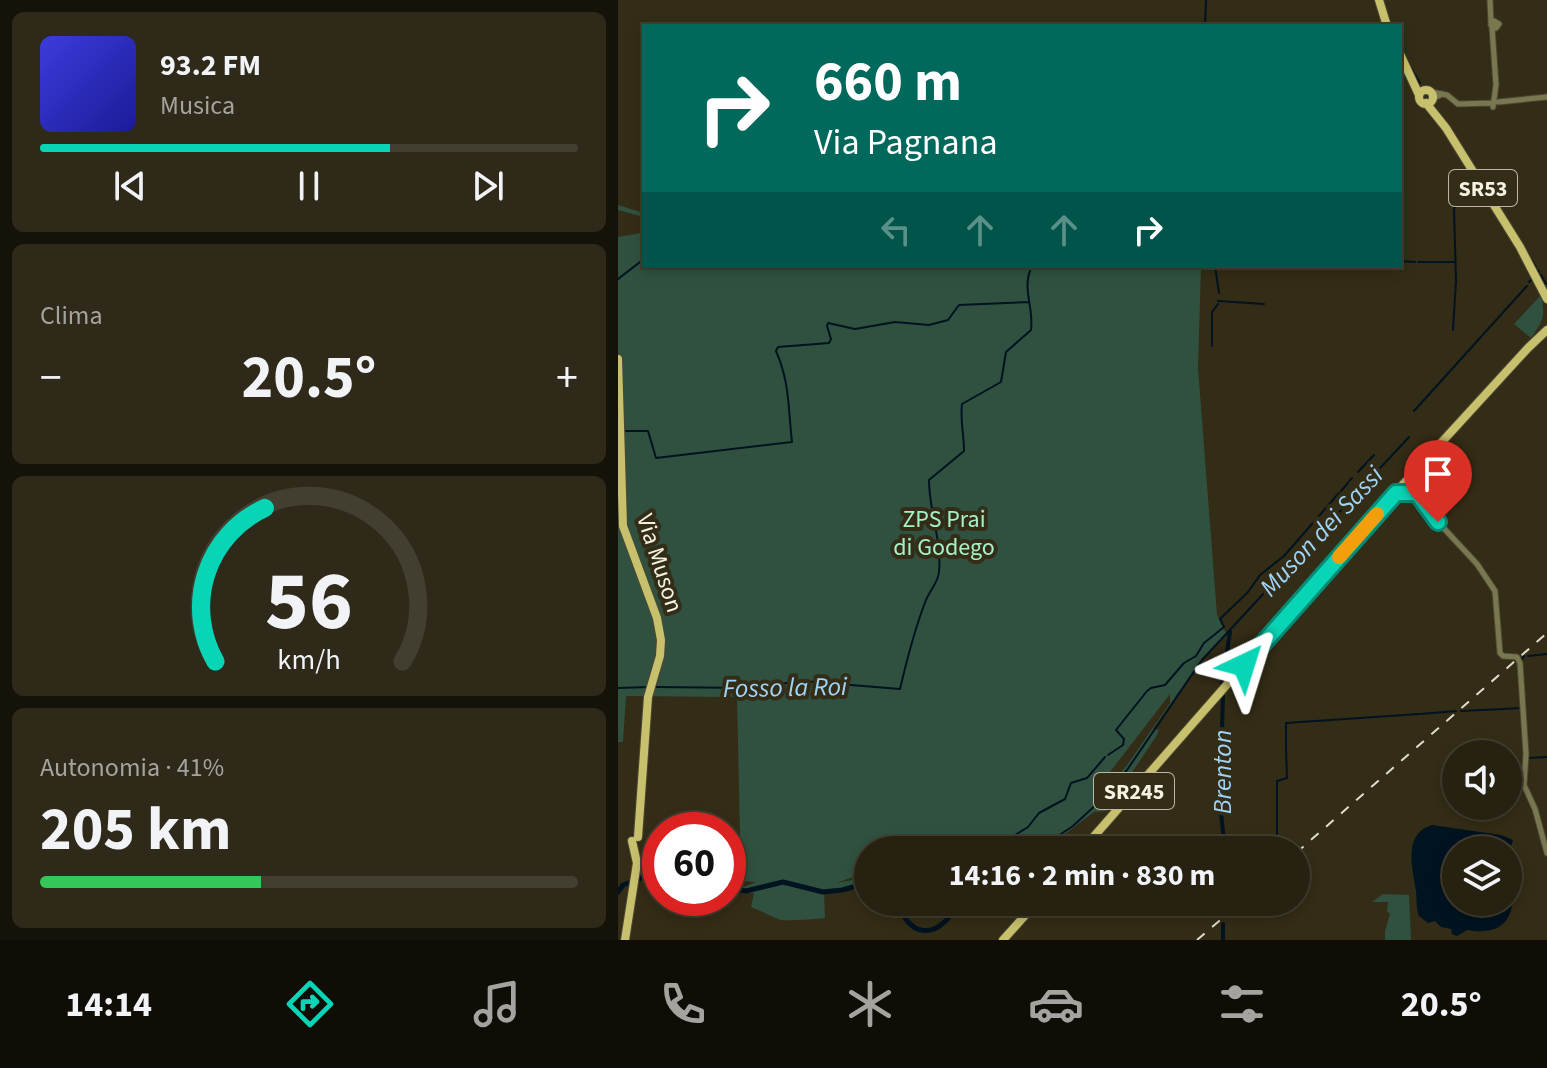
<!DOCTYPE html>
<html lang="it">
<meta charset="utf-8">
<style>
body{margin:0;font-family:"Source Sans 3",sans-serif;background:#2e2919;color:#f1f3f6;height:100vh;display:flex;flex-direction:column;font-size:30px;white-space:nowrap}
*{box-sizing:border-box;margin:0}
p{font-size:26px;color:#a4a39f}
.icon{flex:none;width:44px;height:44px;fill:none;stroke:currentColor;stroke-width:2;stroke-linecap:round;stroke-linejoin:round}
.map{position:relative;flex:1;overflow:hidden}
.side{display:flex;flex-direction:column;gap:12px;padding:12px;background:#151209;width:618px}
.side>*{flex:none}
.hud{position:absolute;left:24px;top:24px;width:760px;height:244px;border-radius:0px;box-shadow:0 4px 12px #0003,0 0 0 2px #423e30;background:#00695c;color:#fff;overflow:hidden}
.tools{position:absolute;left:824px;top:740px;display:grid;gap:16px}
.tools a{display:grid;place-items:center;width:80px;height:80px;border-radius:50%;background:#262110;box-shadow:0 4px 12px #0003,0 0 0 2px #423e30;font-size:40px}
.speed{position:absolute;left:24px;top:812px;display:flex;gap:16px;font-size:40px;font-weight:700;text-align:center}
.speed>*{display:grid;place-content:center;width:104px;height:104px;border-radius:50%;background:#262110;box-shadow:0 4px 12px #0003,0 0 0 2px #423e30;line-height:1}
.speed .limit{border:12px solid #d22;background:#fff;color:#111}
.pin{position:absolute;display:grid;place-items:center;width:68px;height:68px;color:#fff;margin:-82px -34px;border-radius:50% 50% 50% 0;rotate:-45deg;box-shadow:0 0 8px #0007}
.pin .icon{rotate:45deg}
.me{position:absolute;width:88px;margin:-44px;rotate:41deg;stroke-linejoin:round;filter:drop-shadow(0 0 6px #0008)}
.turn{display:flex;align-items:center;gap:28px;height:168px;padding:0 40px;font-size:36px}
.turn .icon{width:104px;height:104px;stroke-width:2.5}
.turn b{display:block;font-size:56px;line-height:68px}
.lanes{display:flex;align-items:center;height:76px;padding:0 40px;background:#0003;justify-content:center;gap:40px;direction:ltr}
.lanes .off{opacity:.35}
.big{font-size:60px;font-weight:700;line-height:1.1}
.side .card{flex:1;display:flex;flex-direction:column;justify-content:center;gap:12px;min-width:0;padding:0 28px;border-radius:12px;background:#2e2919}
.side .dial{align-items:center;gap:0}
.dial svg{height:208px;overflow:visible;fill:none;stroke:#423e30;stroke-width:7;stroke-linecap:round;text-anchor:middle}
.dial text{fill:#f1f3f6;stroke:none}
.song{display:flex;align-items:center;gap:24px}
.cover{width:96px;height:96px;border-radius:12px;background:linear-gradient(135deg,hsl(240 70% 55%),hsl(240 70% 35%))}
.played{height:8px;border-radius:4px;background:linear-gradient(90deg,#08d5b5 65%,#423e30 65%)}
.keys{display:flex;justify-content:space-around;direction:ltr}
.heat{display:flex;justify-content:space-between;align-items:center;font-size:44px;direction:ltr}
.charge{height:12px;border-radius:6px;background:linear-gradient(90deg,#34c759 41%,#423e30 0)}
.trip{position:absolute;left:236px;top:836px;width:456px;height:80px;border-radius:40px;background:#262110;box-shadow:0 4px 12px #0003,0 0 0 2px #423e30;font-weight:700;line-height:80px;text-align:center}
.dock{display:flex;height:128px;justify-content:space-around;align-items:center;background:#0f0d06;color:#a4a39f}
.dock .icon{width:56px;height:56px}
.dock .current{color:#08d5b5}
.dock b{font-size:36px;color:#f1f3f6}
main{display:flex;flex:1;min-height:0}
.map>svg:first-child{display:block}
</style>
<main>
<section class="side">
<div class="card">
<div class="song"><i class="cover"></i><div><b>93.2 FM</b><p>Musica</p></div></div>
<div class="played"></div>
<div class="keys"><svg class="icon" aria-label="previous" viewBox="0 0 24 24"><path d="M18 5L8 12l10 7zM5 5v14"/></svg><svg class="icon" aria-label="pause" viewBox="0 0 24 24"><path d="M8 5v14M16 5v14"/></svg><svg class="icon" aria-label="next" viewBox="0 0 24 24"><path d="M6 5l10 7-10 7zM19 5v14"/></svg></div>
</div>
<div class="card"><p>Clima</p>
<div class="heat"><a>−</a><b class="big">20.5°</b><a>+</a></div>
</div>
<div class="card dial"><svg viewBox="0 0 100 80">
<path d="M14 69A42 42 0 1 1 86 69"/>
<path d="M14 69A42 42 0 0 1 33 10" stroke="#08d5b5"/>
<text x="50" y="56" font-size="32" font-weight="700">56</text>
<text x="50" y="72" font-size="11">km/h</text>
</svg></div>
<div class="card"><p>Autonomia · 41%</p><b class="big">205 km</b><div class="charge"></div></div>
</section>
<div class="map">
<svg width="929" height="940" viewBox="0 0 929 940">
<rect width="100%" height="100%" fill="#332c16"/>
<path fill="#305140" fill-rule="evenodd" d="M0 205 26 213V266H583L580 368 599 615 608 633 582 661 535 729 541 730 539 735 509 780 504 777 490 792 493 797 487 800 492 807 489 811 476 812 426 850H250V872L218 883 250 877V889L235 890 233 887 206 891 207 918C199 919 171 921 163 920 153 917 142 910 133 907L136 893 119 892 121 889 138 882 123 881 119 697 8 696 5 742H0V237L23 233 22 216 0 210ZM552 694V703L509 765 489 789 482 785Z
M924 294C925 317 929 315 913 338L896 324Z
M765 894 791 895 793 940H767V931L772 914 769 911 770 902H754Z"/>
<path fill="#001320" d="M814 825 883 835 895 840 890 856V850H838V902H890V857C897 888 906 940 849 930L839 936 834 934 833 929 823 927 817 921 810 923 801 916C798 908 799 900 798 891 795 868 784 834 814 825Z"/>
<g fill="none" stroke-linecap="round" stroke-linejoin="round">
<path stroke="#001320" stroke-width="2" d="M757 0 758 4
M587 26 588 0
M790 63 802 83
M913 259 918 267
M782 261 797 262
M800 262H837
M597 266 601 293
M920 270 921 272
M923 275 928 284
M0 279 26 259
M911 282 914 279
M600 301 646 304
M835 330 838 280 836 209 853 175
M594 346V312L600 304
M796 411 909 286
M5 431H30L38 458 174 442C170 408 172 383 158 351L160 347 211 343 213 339 209 326 210 323 237 329 277 322 311 325 330 320 341 305 411 302
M740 472 756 455
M731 481 734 478
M723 491 730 483
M910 656 929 654
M903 661 906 656
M37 687 131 688 184 681 282 689C289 659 297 628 308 600 312 590 320 583 321 572 324 540 311 512 311 480L346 451C346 434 342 421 344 404L383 382 388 352 413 330C416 306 403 288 414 266
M0 688 31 687
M843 711 905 708
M803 714 838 711
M668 746V723L801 714
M490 755 505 745 506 739 498 730 529 691 533 688 547 685 566 663 578 656 586 643 606 627 602 619 630 592 642 575 666 556 721 493
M910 758 929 757
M389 850 394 837 410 827 421 813 447 799 453 783 469 778 487 757
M419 850 455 826 481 802 509 770 584 660 791 437
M653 850 659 842V781L669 778 668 748
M297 904V902
M336 910 343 902
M282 912 287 908 327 905 331 902"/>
<path stroke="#001320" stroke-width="4" d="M604 684 612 632
M605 694 602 804 607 850
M606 908V902
M605 940V924"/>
<path stroke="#001320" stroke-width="5" d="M110 888 128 891 165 882 205 892 224 890 250 883
M0 892 5 885 42 871
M281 902C289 937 318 940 336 910"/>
<g stroke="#4e4833" stroke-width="7">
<path id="minor" d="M872 0 873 23
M876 21 881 24 878 28 873 25Z
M874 27 878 85 875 107
M813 92 829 95 840 104 874 103
M814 99 824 94
M880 102 929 97
M778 493H799L820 522 859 564 877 591 882 653 885 656 899 657 902 663 908 754 906 785 917 809 929 853"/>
</g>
<g stroke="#4e4833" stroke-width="10">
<path id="major" d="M761 0 769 26
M782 54 801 95
M801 97a7 7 0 1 1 14 0a7 7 0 1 1-14 0Z
M808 103 828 128 902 247 929 299
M0 359 5 526 39 618 43 640 42 656 30 697 20 837
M464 850 768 503 910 348 929 330
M7 940 19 863 14 841
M385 940 419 902"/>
</g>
<use href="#minor" stroke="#797750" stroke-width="5"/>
<use href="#major" stroke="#c7c16e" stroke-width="8"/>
<path stroke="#e1dcce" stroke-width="2" stroke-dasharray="10 10" stroke-linecap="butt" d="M678 853 929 633
M579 940 623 902"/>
</g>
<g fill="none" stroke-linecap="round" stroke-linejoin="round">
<g stroke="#058a76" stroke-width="20">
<path id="route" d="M626 665 778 493H799L820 522"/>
</g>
<use href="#route" stroke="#08d5b5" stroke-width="14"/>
<path stroke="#f59e0b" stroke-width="14" d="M721 557 759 514"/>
</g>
<g text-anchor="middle" stroke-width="8" stroke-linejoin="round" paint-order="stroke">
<g fill="#332c16" stroke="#bbb6a6" stroke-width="2">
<rect x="831" y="170" width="68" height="36" rx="6"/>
<rect x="476" y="773" width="80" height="36" rx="6"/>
</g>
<g font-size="22" font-weight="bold" fill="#f5f1e3">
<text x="865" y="196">SR53</text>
<text x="516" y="799">SR245</text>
</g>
<g font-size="24" fill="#a4f1c9" stroke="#332c16">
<text x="326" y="527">ZPS Prai<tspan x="326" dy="28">di Godego</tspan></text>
</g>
<g font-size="24" fill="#f5f1e3" stroke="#332c16">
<text transform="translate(42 563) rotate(72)" y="8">Via Muson</text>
</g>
<g font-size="26" font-style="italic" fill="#9fd4f9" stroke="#332c16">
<text transform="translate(703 531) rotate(-47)" y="9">Muson dei Sassi</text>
<text transform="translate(167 687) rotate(-1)" y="9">Fosso la Roi</text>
<text transform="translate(604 772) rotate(-90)" y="9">Brenton</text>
</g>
</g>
</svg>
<div class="tools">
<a><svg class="icon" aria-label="sound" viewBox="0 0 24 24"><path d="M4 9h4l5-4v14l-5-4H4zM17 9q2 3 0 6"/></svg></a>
<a><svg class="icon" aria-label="layers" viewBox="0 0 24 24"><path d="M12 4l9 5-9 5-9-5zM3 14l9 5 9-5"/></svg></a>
</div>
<div class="speed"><div class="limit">60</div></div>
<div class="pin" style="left:820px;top:522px;background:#d93025"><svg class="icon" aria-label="arrive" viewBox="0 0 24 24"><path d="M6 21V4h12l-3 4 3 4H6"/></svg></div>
<svg class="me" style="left:626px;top:665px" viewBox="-20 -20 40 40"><path d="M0-17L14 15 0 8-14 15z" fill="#08d5b5" stroke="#fff" stroke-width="4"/></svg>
<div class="trip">14:16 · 2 min · 830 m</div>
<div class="hud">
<div class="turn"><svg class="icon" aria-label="right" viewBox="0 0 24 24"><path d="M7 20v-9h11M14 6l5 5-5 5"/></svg><div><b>660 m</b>Via Pagnana</div></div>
<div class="lanes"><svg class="icon off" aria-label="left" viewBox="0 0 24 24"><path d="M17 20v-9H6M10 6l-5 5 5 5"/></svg><svg class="icon off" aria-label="ahead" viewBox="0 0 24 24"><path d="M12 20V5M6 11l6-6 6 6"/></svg><svg class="icon off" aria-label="ahead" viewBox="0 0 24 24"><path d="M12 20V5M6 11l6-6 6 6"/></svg><svg class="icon" aria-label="right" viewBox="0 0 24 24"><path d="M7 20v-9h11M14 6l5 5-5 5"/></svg></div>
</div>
</div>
</main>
<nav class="dock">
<b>14:14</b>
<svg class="icon current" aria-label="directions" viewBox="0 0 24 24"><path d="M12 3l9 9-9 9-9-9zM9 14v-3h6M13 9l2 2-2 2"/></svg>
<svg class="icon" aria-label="music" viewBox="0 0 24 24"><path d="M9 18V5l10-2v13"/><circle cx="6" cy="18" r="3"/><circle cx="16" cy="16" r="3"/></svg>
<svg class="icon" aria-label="phone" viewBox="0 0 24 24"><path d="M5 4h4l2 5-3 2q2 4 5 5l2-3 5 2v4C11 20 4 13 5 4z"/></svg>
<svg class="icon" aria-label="climate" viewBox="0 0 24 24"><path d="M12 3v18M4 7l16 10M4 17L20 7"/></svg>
<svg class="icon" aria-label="car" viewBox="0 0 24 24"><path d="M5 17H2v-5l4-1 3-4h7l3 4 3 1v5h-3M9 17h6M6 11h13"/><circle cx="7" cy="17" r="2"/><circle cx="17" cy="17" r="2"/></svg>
<svg class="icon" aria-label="filters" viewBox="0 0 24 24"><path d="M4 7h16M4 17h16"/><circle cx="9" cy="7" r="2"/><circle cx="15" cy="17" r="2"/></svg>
<b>20.5°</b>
</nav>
